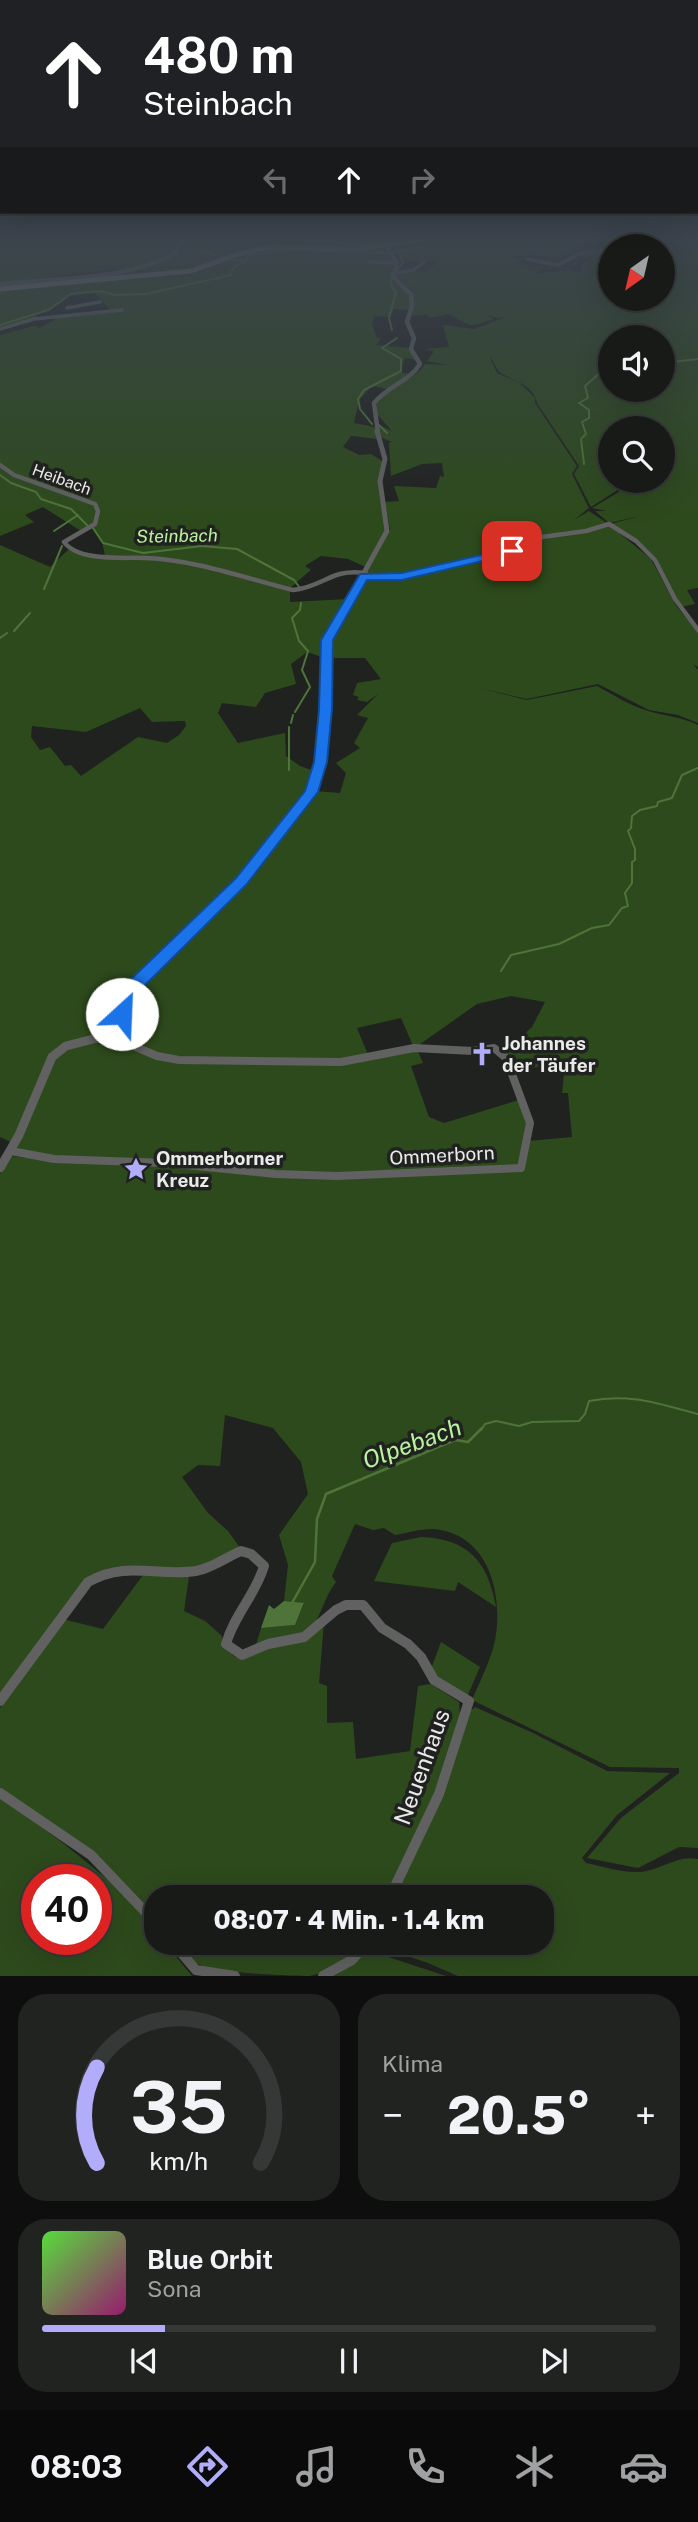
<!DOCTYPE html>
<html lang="de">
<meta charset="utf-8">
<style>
body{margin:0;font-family:"Public Sans",sans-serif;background:#212321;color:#f1f3f6;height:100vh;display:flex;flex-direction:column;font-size:26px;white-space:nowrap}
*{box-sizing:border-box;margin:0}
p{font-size:23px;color:#9fa1a2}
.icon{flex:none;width:38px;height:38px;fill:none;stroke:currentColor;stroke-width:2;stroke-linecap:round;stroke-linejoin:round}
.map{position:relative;height:1976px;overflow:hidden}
.details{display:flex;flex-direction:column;gap:18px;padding:18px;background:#0d0e0d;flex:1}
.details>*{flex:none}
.guide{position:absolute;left:0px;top:0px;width:698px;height:214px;box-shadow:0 7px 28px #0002,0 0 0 2px #363837;background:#202124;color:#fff;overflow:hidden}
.needle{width:46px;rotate:214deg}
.controls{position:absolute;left:598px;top:234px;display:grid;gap:14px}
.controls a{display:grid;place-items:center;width:77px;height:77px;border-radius:50%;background:#181a18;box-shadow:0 7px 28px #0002,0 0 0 2px #363837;font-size:35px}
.speed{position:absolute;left:21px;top:1864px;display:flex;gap:14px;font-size:35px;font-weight:700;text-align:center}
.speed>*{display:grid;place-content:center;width:91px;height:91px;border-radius:50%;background:#181a18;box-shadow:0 7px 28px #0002,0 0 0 2px #363837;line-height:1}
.speed .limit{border:10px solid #d22;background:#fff;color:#111}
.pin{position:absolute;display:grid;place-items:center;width:60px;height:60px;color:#fff;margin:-30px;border-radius:14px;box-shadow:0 4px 10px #0006}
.me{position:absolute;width:77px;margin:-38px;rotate:25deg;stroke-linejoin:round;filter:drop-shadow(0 0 5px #0008)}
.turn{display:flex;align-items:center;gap:24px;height:147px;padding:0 28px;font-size:32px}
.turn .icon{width:91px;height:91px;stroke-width:2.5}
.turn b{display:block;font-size:49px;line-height:60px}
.lanes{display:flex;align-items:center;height:66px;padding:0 28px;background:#0003;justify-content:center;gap:35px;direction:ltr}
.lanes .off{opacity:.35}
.big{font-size:52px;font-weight:800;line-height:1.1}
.details .card{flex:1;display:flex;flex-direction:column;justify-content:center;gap:10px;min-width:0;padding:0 24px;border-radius:28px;background:#212321}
.details .dial{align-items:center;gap:0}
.dial svg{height:182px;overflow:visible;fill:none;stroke:#363837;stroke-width:7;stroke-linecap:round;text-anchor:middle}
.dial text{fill:#f1f3f6;stroke:none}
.song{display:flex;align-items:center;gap:21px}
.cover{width:84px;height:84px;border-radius:10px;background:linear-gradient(135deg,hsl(110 70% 55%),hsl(320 70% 35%))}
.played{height:7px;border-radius:4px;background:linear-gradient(90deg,#b1adfa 20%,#363837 20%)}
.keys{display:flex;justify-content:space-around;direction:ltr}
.heat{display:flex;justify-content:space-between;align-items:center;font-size:38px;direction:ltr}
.details .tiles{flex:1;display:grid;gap:18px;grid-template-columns:1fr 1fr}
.card:last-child{grid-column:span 2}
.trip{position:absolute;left:144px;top:1885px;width:410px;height:70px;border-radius:28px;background:#181a18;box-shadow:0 7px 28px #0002,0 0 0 2px #363837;font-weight:800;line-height:70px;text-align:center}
.tab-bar{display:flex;height:112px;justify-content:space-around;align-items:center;background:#0a0a0a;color:#9fa1a2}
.tab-bar .icon{width:49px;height:49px}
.tab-bar .current{color:#b1adfa}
.tab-bar b{font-size:32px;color:#f1f3f6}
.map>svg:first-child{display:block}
</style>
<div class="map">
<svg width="698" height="1976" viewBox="0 0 698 1976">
<rect width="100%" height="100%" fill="#202220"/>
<path fill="#2d4a1c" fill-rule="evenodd" d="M0 239H181L177 250 142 266 0 283Z
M187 239H425C400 243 375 248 350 249 309 250 271 240 232 256L284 247 341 250 380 248 394 260 396 266 392 275 411 294V310L394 309 390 317 374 316 372 325 377 338H381L376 345 410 348 418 360 405 358 400 372 413 375 386 389 372 386 359 400 354 423 375 427 378 439 351 436 343 447 359 455 371 454 385 463 379 478 386 528 376 554 390 530 385 502 399 501 394 486 436 488 440 476 444 477 442 463 422 464 391 476 389 443 392 442 380 437 377 424 392 431 376 413 377 401C390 383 414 382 425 364L449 365 427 361 434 351 423 349 449 347 443 325 474 329 507 317 498 318 485 314 494 319C466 328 473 327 449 314L430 318 427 315 411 316 413 290 399 281 395 275 423 270 425 272 438 262 401 261 396 248 437 241 438 244 470 239 495 243 482 239H520L499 243 524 239H698V588L687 590 695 604 680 607 657 559 640 543 610 524 640 516 609 523 595 511H606L592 508 619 492 620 481H663V429H611V481H618L619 489 591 507 574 474 579 466 537 403C533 384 515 382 501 373 497 370 494 363 491 358H490L497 373 520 383 535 398V403L577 466 572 474 589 508 574 520 589 511 607 523 586 530 544 536 497 556C512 554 527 543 543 538 565 531 587 534 608 524L651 559 677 607 698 631V667L693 664 698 670V723L678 715 649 710 598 684 527 699 479 688 527 700 597 686C614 695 630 706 648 711 665 716 682 717 698 725V1848L679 1847 638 1868 587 1858 621 1818 679 1773V1768L610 1767 472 1700C480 1681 491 1660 495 1640 504 1594 488 1532 432 1529 420 1529 407 1533 395 1535L384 1528 373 1530 355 1524 332 1576 336 1582C325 1596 322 1612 313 1627 304 1642 272 1642 256 1645L261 1628 295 1625 304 1604 284 1601 288 1565 279 1535 308 1494 301 1462 273 1428 225 1415 220 1466 198 1465 182 1477 208 1513 228 1531 241 1549C223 1554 208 1566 190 1569 149 1576 119 1549 80 1586L0 1695V1174L11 1156 68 1163 125 1162 137 1170 150 1163 214 1167 283 1176 366 1177 502 1169C454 1164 406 1173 358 1174 284 1176 212 1163 139 1159 99 1158 55 1163 16 1151 17 1142 49 1062 56 1055 68 1042 92 1044 105 1035 91 1039 75 1039 63 1047 33 1067 30 1113 11 1142L0 1137V545L50 567 69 549 105 556 102 541 93 527 81 531 43 507 25 515 34 522 0 536V335L34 326 39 328 55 320 54 316 112 312 94 292 72 294 51 310 36 314 37 318 0 328V291L170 276 206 269 0 289V285L146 268 179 253 182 241ZM616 240 629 246 628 247H663V299H611V250L577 255 589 259 579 268 582 270 579 273 570 270 534 274 543 268 526 266 517 262 525 259 507 257 532 254 561 259 560 254 575 251 573 247ZM611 338H663V390H611ZM321 556 348 559 368 568 342 616 336 621 349 599 290 602V588L311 570 305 566ZM307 652 325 658H365L381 679 357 683 353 695 359 697 357 700 367 702 378 694 357 715 368 718 354 743 360 748 336 763 346 773 340 793 315 791 243 882 204 922 141 980 129 997 116 1032V1025L131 988 240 881 312 786 317 772 300 766 286 756 285 733 238 743 218 713 222 703 256 707 265 693 296 684 291 664ZM140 708 152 722 185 721 186 726 179 735 167 743 138 737 81 776 71 765 65 766 50 747 40 750 31 737 32 726 86 732ZM511 996 545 1002 532 1027 505 1051 513 1069 565 1065 562 1093H568L572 1137 528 1141 532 1123 522 1099 444 1123 429 1117 411 1066 423 1063 416 1047 477 1004ZM401 1018 414 1048 369 1057 357 1028Z
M421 1537C468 1539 488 1561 496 1607L458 1582 455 1591 374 1581 392 1543Z
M146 1571 189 1577 184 1611 205 1621 222 1636 223 1647 235 1657 245 1656 324 1623 319 1683 327 1686V1723L353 1722 356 1759 410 1751 418 1686 431 1684 459 1702 460 1716 435 1794 385 1897H156V1917C112 1863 56 1828 0 1789V1708L62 1619 103 1629Z
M441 1642 480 1667 467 1697 445 1684 431 1669Z
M475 1707 533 1733 607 1771 670 1773 617 1815 582 1858 586 1863C602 1866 619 1872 635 1872 658 1873 676 1854 698 1859V1976H458L428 1963 371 1944 541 1942V1897H394L468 1713Z
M0 1797 63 1843 118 1888 156 1932V1942L165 1943 192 1976H0ZM37 1880H96V1939H37Z
M176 1943H364C352 1957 328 1973 309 1976 289 1976 217 1973 200 1965 190 1960 183 1951 176 1943Z
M367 1950 446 1976H334L355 1963Z"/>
<path fill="#4e7439" d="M284 1601 304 1603 295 1625 261 1628 269 1605 274 1609Z"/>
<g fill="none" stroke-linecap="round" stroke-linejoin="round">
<path stroke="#4e7439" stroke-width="2" d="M469 239 496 243 521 239
M586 239H609
M192 242 193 239
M194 244 201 251 215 255
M315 251 389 253
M394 252 466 239
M232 260 245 261
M396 272 403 262 399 253
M391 279 392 288 396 292 389 318 392 330
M0 325 48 310 71 294 101 291 115 295 146 294 231 275 233 268 245 262 250 255 289 250
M663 363 698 359
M372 424 360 409 358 399 364 390 401 371V359L382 348 397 338
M379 425 387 433
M584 464 581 439 586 434 582 422 589 418V410L579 403 588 398 585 386 601 372 611 370
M0 475 11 483 36 492 41 499 71 509 87 525
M93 528 103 543 143 553 202 546 237 549 294 580 300 588
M54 531 78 515
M44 589 62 546
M14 631 30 613
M0 638 7 633
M295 712 310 687 302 670 308 651 299 641 292 618 300 610 301 603
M291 723 293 715
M289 727V770
M501 971 511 955 559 944 592 928 609 925 622 908 628 906 625 893 632 883V862L635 860V849L628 831 631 828 632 816 640 810 657 806 658 802 672 798 682 775 698 768
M481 1430 485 1424 496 1421 519 1426 532 1422 579 1421 585 1414 589 1401C630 1393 659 1404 698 1414"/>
<path stroke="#4e7439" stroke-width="2.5" d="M292 1603 315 1562 317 1519 326 1494 455 1440 468 1442 482 1428"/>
<path stroke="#606160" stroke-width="6" d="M134 1166 139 1167"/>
<path stroke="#606160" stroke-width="3.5" d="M322 239 346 244 372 245
M625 247 645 239
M527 259 558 265 581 253 611 250
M368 262 397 263
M392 274 414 270 424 262
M67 308 100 302
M0 329 34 319 122 310"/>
<path stroke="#606160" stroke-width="4.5" d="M0 465 14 475 95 504 98 511 95 524 64 542C79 562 123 557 146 558 196 560 245 578 293 590 324 587 330 568 366 573
M364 576H402L498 556 542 537 586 531 609 524 636 541 655 560 675 599 698 630"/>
<path stroke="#606160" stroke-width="8" d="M11 1151 54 1159 166 1163 276 1174 337 1176 521 1168 530 1123 506 1058 494 1048 473 1051 414 1048 341 1062 179 1060 157 1056 108 1035"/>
<path stroke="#606160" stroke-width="10" d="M0 1701 88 1582C127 1560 156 1577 196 1571 210 1569 227 1557 241 1551L251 1554 264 1566C256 1594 234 1615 226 1644L242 1655 268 1644 304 1637 336 1610 346 1605H363L382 1628 408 1644 421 1657 434 1680 469 1701 439 1794 390 1897
M0 1793 91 1855 156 1923
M172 1942 196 1970 235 1976
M323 1976 352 1960 368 1942"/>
<path stroke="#606160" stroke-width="4.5" d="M0 284C57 278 124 281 175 253L182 239
M378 433 374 403C387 386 409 382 420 364L411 349 414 338 407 322 412 306 411 294 393 277 397 263 386 246"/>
<path stroke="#606160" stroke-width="5" d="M326 684 327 640 387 531 380 481 385 459 377 431"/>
<path stroke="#606160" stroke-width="7" d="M123 1009 134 986 241 881 311 792 320 767 326 682"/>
<path stroke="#606160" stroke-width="9" d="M0 1168 19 1135 52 1057 66 1046 101 1037 113 1030 124 1007"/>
<path stroke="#848583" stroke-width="5" d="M0 289 191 271 242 253 271 247 357 249 431 239"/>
</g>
<linearGradient id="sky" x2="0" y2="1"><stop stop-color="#121312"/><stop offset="0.46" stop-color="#3c444e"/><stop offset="1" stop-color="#3c444e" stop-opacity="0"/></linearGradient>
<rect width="698" height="516" fill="url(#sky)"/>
<path fill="#1a73e8" stroke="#114b97" stroke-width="2" d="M512 548 517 551 516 553 402 580H367L333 640 332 709 327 762 318 792 246 885 141 989 128 1018H116L114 1014 128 982 236 878 305 791 314 762 319 709 321 640 360 574 402 573Z"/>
<defs>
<g id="church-bare" transform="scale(1.89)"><path d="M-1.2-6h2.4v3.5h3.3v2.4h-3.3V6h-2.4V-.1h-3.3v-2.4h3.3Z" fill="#b1adfa" stroke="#202220" stroke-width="2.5" paint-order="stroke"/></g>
<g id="sight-bare" transform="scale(1.89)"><path d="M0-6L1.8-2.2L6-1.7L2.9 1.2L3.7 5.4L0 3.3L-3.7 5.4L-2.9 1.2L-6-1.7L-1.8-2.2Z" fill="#b1adfa" stroke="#202220" stroke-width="2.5" paint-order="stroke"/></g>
</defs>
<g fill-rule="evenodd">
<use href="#church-bare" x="482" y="1054"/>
<use href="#sight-bare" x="136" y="1169"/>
</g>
<g text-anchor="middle" stroke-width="7" stroke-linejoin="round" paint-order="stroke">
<g font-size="16" fill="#e9eae9" stroke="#202220">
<text transform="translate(62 479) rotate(20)" y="6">Heibach</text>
</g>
<g font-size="18" font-style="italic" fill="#baf39d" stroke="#202220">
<text transform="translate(177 536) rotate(-1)" y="6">Steinbach</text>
</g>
<g font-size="19" font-weight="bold" fill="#e9eae9" stroke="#202220" text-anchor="start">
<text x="502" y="1050">Johannes<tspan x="502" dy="22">der Täufer</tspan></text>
<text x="156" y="1165">Ommerborner<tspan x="156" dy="22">Kreuz</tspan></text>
</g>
<g font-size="19" fill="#e9eae9" stroke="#202220">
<text transform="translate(442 1155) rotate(-3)" y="7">Ommerborn</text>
</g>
<g font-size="23" fill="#e9eae9" stroke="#202220">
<text transform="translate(422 1767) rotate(-70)" y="8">Neuenhaus</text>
</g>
<g font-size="24" font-style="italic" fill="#baf39d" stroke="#202220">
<text transform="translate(412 1444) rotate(-20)" y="8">Olpebach</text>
</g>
</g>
</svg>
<div class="controls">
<a><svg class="needle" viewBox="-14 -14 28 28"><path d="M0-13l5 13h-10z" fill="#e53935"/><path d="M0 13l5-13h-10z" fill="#9fa1a2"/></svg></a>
<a><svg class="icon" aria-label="sound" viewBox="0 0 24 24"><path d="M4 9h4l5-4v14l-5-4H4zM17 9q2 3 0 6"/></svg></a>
<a><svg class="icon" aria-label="search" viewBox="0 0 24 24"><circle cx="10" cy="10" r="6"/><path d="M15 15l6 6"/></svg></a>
</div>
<div class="speed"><div class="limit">40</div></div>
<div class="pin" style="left:512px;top:551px;background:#d93025"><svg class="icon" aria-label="arrive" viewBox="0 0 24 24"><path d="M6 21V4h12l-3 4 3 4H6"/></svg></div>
<svg class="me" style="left:122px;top:1014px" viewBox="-20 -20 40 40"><circle r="19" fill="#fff"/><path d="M0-13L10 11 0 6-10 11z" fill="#1a73e8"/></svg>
<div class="trip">08:07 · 4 Min. · 1.4 km</div>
<div class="guide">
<div class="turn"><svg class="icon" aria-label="ahead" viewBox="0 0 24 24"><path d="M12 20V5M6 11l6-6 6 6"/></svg><div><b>480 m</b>Steinbach</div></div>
<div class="lanes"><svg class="icon off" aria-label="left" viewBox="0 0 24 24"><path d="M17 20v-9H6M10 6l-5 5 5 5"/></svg><svg class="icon" aria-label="ahead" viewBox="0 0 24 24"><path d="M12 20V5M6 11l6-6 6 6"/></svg><svg class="icon off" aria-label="right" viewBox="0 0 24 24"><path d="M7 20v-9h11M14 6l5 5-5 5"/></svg></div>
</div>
</div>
<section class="details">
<div class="tiles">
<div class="card dial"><svg viewBox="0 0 100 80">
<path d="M14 69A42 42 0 1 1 86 69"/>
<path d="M14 69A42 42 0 0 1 14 27" stroke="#b1adfa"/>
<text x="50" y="56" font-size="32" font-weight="700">35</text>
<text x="50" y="72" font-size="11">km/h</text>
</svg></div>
<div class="card"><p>Klima</p>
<div class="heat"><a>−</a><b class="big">20.5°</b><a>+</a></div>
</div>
<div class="card">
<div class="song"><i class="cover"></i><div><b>Blue Orbit</b><p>Sona</p></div></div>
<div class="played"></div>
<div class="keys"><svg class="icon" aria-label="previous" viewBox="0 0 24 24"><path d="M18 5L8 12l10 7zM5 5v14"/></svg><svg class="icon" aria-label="pause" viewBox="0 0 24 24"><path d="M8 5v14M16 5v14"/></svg><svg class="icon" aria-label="next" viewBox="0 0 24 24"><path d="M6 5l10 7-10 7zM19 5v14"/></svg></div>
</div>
</div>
</section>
<nav class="tab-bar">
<b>08:03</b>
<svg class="icon current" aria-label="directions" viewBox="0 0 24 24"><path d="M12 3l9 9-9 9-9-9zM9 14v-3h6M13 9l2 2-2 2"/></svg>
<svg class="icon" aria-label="music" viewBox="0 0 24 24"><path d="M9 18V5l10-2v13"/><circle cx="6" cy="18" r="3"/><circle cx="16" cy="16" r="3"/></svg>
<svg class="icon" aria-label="phone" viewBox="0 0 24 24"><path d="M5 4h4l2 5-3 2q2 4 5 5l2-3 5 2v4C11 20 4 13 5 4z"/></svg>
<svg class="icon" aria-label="climate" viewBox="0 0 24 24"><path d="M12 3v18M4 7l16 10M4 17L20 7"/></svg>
<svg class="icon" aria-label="car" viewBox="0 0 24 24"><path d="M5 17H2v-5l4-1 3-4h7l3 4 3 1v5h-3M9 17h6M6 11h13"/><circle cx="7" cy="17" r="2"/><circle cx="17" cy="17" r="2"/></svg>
</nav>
